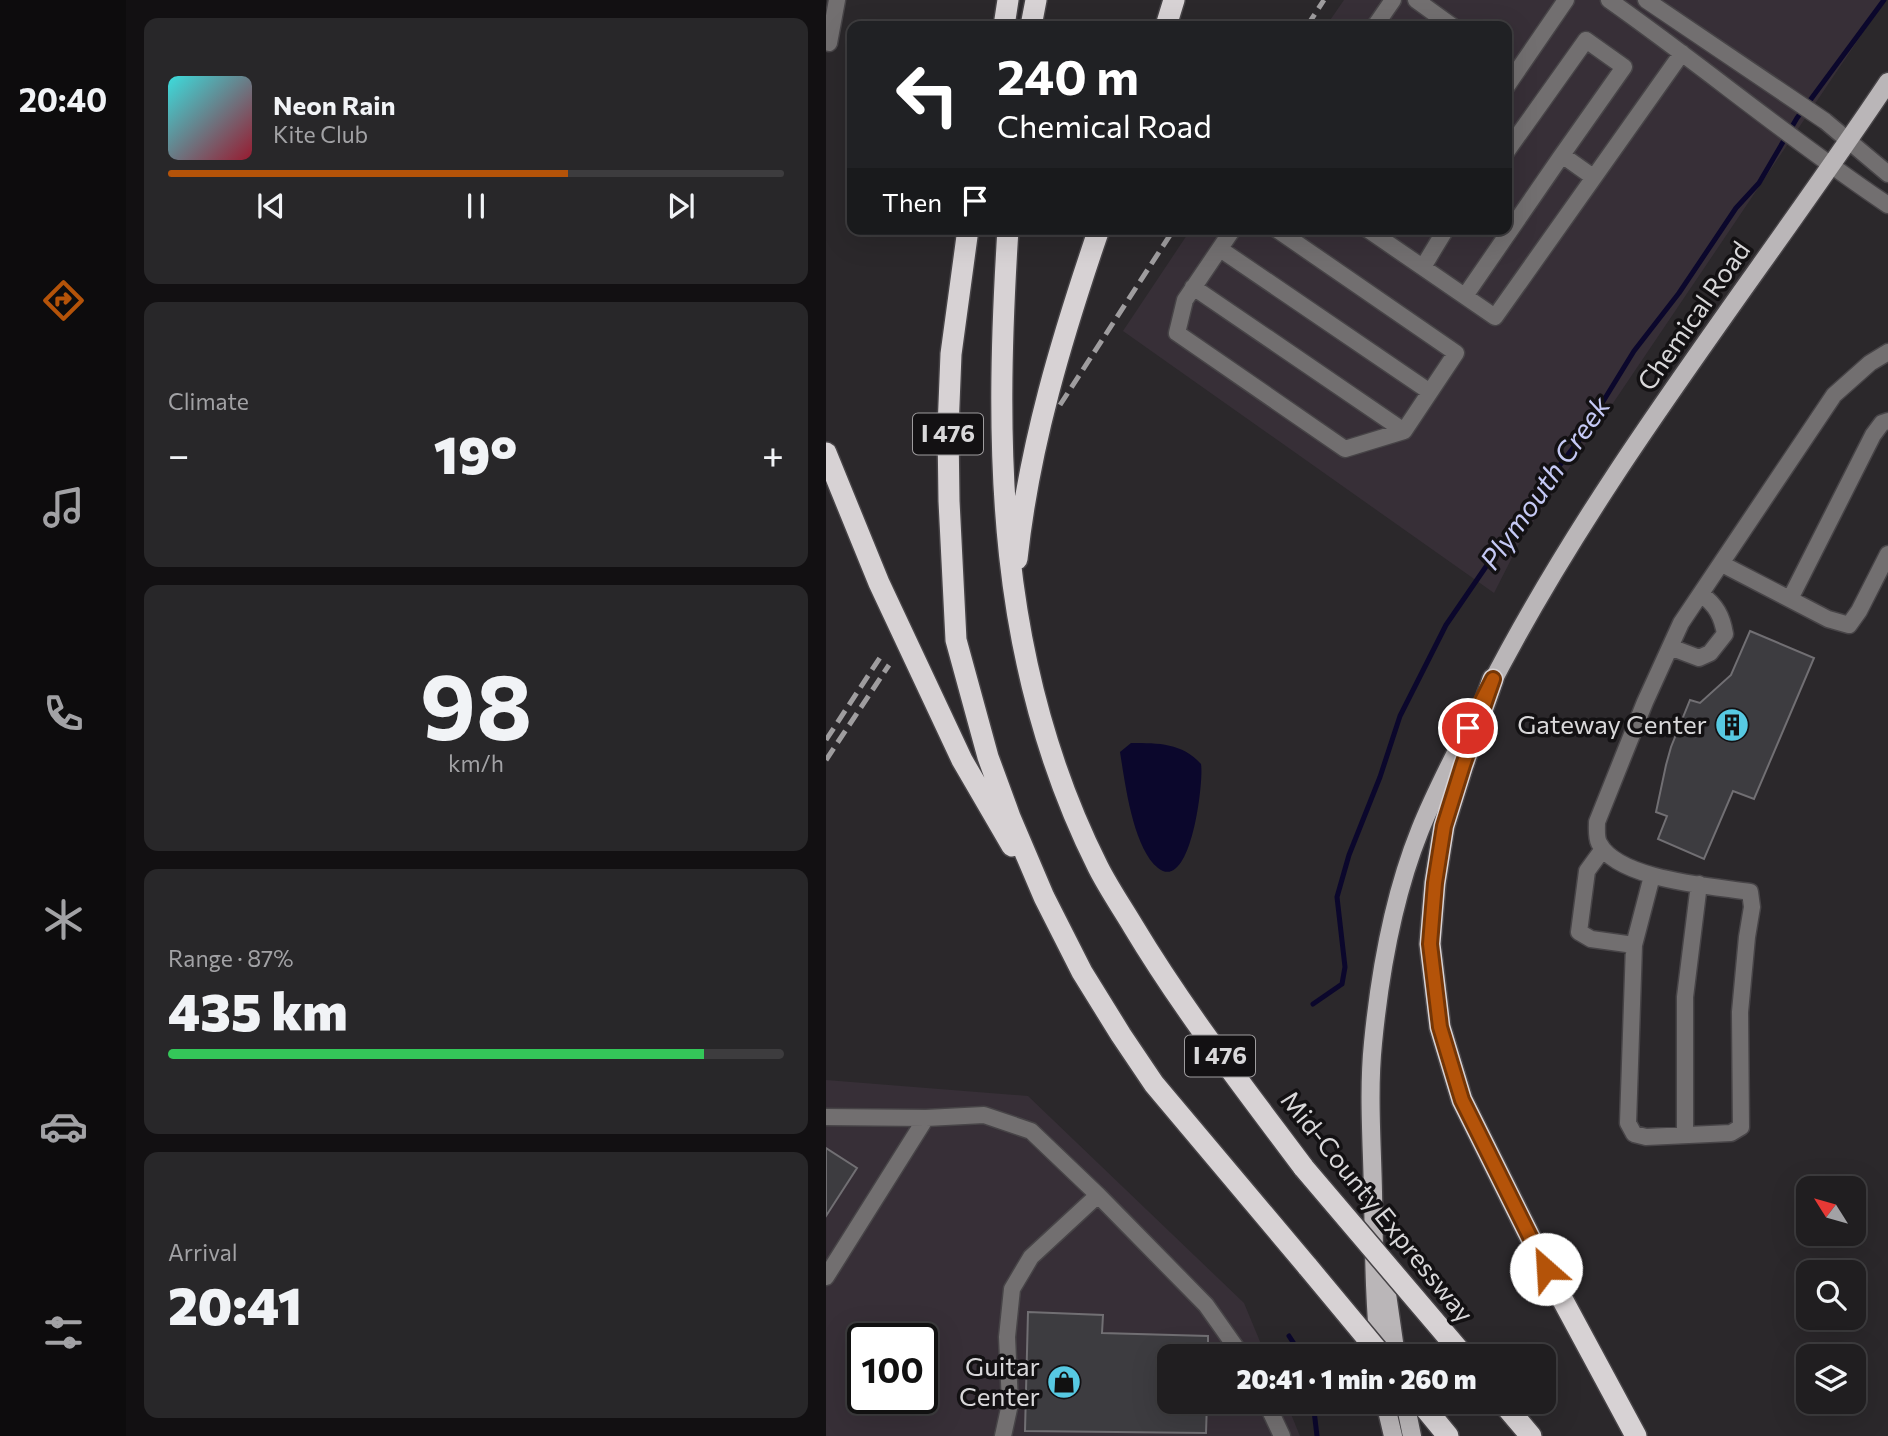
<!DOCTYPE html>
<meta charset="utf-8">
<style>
body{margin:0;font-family:Commissioner,sans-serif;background:#282729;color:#f1f3f6;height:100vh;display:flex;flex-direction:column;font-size:26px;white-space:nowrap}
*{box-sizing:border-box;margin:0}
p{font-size:23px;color:#a2a2a5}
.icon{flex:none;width:38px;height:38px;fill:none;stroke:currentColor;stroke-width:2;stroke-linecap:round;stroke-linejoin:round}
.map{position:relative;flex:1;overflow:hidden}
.drawer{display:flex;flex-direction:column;gap:18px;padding:18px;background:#121012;width:700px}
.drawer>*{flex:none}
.top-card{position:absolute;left:21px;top:21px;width:665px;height:214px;border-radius:14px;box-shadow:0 7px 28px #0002,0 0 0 2px #3d3c3e;background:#202124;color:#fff;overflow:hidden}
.needle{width:46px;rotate:307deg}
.fabs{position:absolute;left:970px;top:1176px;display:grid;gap:14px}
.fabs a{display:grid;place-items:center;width:70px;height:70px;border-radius:14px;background:#201e20;box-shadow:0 7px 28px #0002,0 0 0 2px #3d3c3e;font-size:35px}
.speed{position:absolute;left:21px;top:1323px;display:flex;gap:14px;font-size:35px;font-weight:700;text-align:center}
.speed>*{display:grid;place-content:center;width:91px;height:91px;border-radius:50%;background:#201e20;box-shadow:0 7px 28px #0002,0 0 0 2px #3d3c3e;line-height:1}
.speed .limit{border:4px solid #111;border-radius:10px;background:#fff;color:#111}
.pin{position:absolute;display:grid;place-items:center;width:60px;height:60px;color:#fff;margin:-30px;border:4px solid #fff;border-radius:50%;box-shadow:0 2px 7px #0007}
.me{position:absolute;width:77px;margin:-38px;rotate:334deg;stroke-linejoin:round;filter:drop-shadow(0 0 5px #0008)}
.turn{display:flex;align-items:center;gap:24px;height:147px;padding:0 35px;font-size:32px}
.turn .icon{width:91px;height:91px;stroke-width:2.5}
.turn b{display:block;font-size:49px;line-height:60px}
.then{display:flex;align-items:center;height:66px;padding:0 35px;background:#0003;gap:14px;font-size:26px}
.big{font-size:52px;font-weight:800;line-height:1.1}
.drawer .widget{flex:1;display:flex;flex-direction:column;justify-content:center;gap:10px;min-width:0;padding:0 24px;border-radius:14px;background:#282729}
.drawer .dial{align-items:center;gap:0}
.dial b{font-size:91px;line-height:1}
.song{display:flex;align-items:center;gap:21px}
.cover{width:84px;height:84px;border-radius:10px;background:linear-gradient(135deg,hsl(180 70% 55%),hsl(350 70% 35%))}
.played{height:7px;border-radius:4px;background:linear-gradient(90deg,#b45309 65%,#3d3c3e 65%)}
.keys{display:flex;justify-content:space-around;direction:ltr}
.heat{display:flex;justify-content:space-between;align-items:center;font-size:38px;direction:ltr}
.charge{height:10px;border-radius:5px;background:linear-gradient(90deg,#34c759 87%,#3d3c3e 0)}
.trip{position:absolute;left:331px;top:1344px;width:399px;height:70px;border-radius:14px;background:#201e20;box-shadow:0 7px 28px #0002,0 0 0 2px #3d3c3e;font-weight:800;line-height:70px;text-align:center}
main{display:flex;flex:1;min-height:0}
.menu{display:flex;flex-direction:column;width:126px;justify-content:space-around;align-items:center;background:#0d0c0d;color:#a2a2a5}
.menu .icon{width:49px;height:49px}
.menu .current{color:#b45309}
.menu b{font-size:32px;color:#f1f3f6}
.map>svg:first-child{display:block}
</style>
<main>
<nav class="menu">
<b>20:40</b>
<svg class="icon current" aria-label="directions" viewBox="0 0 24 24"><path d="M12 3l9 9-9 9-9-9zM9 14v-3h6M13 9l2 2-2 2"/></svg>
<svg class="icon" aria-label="music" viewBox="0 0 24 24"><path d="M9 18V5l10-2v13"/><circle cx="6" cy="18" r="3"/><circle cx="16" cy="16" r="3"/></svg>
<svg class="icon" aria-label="phone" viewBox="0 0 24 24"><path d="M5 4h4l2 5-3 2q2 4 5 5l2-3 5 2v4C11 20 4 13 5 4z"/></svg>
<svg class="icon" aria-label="climate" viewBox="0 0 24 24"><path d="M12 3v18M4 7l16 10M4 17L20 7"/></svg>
<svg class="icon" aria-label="car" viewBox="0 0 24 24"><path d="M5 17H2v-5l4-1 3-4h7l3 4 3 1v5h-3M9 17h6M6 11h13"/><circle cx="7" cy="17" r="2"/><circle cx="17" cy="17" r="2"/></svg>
<svg class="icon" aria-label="filters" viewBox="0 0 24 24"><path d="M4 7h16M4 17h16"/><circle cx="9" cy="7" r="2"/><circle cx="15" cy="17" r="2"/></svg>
</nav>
<section class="drawer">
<div class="widget">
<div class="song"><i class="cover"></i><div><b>Neon Rain</b><p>Kite Club</p></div></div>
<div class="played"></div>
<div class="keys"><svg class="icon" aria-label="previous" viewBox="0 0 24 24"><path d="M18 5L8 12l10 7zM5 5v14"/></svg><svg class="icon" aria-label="pause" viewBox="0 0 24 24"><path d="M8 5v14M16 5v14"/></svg><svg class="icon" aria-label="next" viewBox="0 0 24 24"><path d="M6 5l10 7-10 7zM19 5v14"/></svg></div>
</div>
<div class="widget"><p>Climate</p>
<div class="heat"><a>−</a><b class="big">19°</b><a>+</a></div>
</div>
<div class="widget dial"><b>98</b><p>km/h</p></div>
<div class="widget"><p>Range · 87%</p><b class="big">435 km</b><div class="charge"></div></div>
<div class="widget"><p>Arrival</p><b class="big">20:41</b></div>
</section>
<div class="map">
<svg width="1062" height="1436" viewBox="0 0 1062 1436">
<rect width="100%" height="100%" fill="#2b282b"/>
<path fill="#372f37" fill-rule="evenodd" d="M518 0H1059L696 538 668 593 297 331 365 229H681V26H500Z
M0 1080 202 1096 418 1303 440 1356H343V1402H460L474 1436H0ZM37 1339H96V1398H37Z"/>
<path fill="#0b072c" d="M305 743C333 743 356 743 375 764 378 781 365 894 332 868 307 848 299 783 294 752Z"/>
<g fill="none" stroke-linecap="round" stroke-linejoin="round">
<path stroke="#0b072c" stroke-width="5" d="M487 1004 516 984 519 967 511 897 523 855 554 777 574 716 620 625 696 514 754 439 808 351 853 293 910 208 933 183 971 118 1058 0
M463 1336 476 1356
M487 1402 491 1436"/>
</g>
<path fill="#3d3c40" stroke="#716f73" stroke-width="2" d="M924 631 988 658 928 799 907 791 878 859 832 839 841 816 830 812 840 765 845 747 864 700 874 703 905 675Z
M0 1148 31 1168 0 1216Z
M202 1312 277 1315 276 1333 382 1336V1356H343V1402H381L380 1433 199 1431Z"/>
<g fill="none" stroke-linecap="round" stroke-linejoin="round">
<g stroke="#474447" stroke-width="19">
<path id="minor" d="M590 0 626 26
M783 0C877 66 966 141 1062 205
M820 0 999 121 1062 174
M549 26 567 0
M0 42 3 43 11 0
M681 86 740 0
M681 151 760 40 798 67 736 155
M407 229 359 300 351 333 519 449 578 431 630 353 450 229
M541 229 669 317 856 53
M394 249 604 392
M597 267 620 229
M367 287 578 431
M639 296 736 155 767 177
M896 564 1002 619 1023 625 1033 611 1062 554
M964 599 1047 435 1056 423 1062 421
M844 647 873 658 884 653 899 634C896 616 890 605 875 594
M777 849 761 871 753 932 765 939 808 945
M826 876 808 945 802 1123 808 1134 820 1137 905 1133 915 1127 914 1012 921 937 926 907 924 892C886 886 792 880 773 843 770 837 771 828 771 822L819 702 855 623 1008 395 1044 363 1062 352
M0 1117 100 1118
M859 1135V997L873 884
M0 1277 100 1118 158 1115 205 1131 272 1195 380 1305 416 1356
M440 1402 456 1436
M177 1436 184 1404 181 1337 186 1289 205 1257 272 1195"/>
</g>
<g stroke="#474447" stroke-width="21">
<path id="major" d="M661 692C772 475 927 284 1062 82
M558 1273 570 1356
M554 1356C548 1301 548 1247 547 1192 546 1142 542 1092 547 1043 554 971 567 897 594 830 608 795 625 762 642 729
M559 1402 567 1436
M579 1402 586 1436"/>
</g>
<g stroke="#474447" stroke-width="24">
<path id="highway" d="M178 26 182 0
M205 26 210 0
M340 26 348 0
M142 229 125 354 122 429 123 501 130 640 162 757 184 817 218 897 256 972 295 1035 328 1084 482 1267
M182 229C168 450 170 664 272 867 282 887 295 906 307 926 358 1011 419 1089 478 1168
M0 453 53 583 136 760 186 846
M191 559C203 446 236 337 273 229
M667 679 637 765 618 826 609 883 604 944 614 1027 636 1100 720 1269 810 1436
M594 1402 622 1436
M676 1402 705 1436"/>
</g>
<use href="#minor" stroke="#726f70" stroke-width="16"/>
<use href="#major" stroke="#bab6b8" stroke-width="18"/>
<use href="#highway" stroke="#d7d2d4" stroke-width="21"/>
<path stroke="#9f9d9f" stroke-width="5" stroke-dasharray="14 7" stroke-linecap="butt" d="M481 26 498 0
M234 405 348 229
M0 740 55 656
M0 760 63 665"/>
<g stroke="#474447" stroke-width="24" stroke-linecap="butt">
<path id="highway-bridge" d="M478 1168 638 1356
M482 1267 556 1356"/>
</g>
<use href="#highway-bridge" stroke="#d7d2d4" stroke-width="21"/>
</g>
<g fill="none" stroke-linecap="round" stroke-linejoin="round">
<g stroke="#753606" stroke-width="18">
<path id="route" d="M642 728 667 679 637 765 618 826 609 883 604 944 614 1027 636 1100 720 1269"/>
</g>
<use href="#route" stroke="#b45309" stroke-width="12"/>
</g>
<defs>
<g id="building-disc" transform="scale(1.75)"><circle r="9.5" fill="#57c9e2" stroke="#131113"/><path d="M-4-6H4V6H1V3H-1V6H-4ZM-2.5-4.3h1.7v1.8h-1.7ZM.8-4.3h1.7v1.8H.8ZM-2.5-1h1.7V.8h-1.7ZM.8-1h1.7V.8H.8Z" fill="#111"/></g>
<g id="shop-disc" transform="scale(1.75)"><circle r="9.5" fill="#57c9e2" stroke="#131113"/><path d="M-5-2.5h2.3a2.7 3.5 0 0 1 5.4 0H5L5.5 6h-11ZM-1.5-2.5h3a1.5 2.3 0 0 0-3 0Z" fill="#111"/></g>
</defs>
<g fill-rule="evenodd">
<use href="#building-disc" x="906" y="725"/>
<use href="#shop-disc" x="238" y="1382"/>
</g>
<g text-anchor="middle" stroke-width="7" stroke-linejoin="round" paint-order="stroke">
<g fill="#131113" stroke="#9e9c9e" stroke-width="2">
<rect x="87" y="413.5" width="70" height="41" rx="5"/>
<rect x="359" y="1035.5" width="70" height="41" rx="5"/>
</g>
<g font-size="24" font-weight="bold" fill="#d9d8da">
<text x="122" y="442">I 476</text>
<text x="394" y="1064">I 476</text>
</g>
<g font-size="26" fill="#d9d8da" stroke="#131113">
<text transform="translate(868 316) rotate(-55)" y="9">Chemical Road</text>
<text transform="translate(551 1207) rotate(51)" y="9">Mid-County Expressway</text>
</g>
<g font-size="26" fill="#d9d8da" stroke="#131113" text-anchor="end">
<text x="881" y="734">Gateway Center</text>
<text x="214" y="1376">Guitar<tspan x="214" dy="30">Center</tspan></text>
</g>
<g font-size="28" font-style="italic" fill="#c5c9f5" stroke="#131113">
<text transform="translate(719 483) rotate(-55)" y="10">Plymouth Creek</text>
</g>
</g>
</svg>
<div class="fabs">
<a><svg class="needle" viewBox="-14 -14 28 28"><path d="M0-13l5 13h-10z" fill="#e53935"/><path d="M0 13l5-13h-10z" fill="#a2a2a5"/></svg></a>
<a><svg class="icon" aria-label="search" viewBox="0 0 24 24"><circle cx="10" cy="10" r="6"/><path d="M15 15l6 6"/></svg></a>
<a><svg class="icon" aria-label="layers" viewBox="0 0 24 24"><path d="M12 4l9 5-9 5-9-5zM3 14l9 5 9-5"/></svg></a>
</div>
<div class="speed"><div class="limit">100</div></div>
<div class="pin" style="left:642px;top:728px;background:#d93025"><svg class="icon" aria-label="arrive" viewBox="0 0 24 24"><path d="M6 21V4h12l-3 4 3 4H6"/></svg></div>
<svg class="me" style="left:720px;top:1269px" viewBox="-20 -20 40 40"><circle r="19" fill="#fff"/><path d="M0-13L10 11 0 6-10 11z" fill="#b45309"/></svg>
<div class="trip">20:41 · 1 min · 260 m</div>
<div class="top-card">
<div class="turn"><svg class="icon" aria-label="left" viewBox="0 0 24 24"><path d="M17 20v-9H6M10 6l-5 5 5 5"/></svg><div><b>240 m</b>Chemical Road</div></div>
<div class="then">Then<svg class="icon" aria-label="arrive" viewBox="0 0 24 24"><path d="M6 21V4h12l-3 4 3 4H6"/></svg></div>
</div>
</div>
</main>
